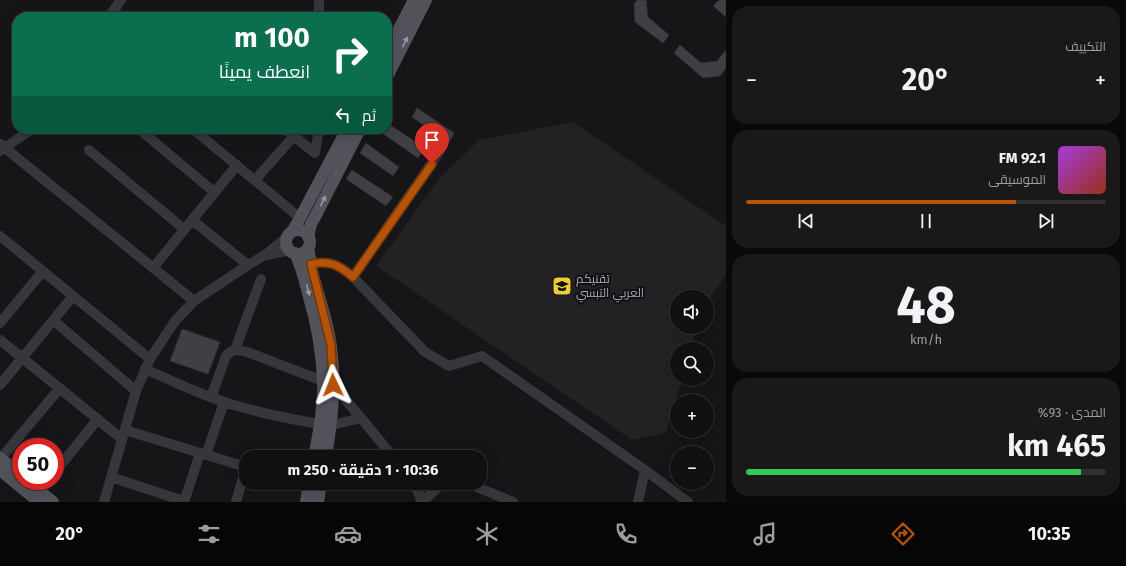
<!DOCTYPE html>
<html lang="ar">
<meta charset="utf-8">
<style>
body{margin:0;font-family:"Fira Sans",Cairo,sans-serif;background:#19191a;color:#f1f3f6;direction:rtl;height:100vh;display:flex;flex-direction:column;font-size:15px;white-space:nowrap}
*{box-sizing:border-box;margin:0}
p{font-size:13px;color:#9c9d9f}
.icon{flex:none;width:22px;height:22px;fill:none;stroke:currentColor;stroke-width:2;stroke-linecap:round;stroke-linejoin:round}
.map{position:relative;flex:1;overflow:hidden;direction:ltr}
.sheet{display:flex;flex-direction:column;gap:6px;padding:6px;background:#090909;width:400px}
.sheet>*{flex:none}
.guide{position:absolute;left:12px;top:12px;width:380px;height:122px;border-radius:16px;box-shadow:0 4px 16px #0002,0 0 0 1px #303031;direction:rtl;background:#0b6e4f;color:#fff;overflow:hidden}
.buttons{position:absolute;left:670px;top:290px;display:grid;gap:8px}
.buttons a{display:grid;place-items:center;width:44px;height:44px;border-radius:50%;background:#101011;box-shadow:0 4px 16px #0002,0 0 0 1px #303031;font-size:20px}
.speed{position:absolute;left:12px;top:438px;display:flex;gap:8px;font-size:20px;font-weight:700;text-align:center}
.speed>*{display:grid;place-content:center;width:52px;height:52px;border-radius:50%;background:#101011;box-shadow:0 4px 16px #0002,0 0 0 1px #303031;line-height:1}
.speed .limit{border:6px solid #d22;background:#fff;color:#111}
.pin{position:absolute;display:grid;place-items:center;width:34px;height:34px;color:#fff;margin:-41px -17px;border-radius:50% 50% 50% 0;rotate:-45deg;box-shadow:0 0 4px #0007}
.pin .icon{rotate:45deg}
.me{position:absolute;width:44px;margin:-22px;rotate:358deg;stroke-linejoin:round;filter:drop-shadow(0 0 3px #0008)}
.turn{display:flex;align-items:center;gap:14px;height:84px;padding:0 16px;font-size:18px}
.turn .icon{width:52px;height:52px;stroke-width:2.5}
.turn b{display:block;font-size:28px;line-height:34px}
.then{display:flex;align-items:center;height:38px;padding:0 16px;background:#0003;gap:8px;font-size:15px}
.big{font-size:30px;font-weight:700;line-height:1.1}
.sheet .card{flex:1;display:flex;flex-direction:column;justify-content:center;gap:6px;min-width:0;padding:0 14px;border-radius:16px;background:#19191a}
.sheet .dial{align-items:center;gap:0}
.dial b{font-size:52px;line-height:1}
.song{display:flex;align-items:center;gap:12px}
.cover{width:48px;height:48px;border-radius:6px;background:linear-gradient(135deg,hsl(280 70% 55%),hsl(10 70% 35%))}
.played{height:4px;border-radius:2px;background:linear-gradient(90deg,#b45309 75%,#303031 75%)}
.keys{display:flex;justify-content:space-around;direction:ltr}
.heat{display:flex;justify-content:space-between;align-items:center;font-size:22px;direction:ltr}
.charge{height:6px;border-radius:3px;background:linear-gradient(90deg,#34c759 93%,#303031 0)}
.trip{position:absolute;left:239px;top:450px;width:248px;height:40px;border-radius:16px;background:#101011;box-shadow:0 4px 16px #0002,0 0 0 1px #303031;font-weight:700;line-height:40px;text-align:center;direction:rtl}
.tab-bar{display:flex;height:64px;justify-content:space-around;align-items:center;background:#060607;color:#9c9d9f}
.tab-bar .icon{width:28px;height:28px}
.tab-bar .selected{color:#b45309}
.tab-bar b{font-size:18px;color:#f1f3f6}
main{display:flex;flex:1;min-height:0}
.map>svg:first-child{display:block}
</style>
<main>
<section class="sheet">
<div class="card"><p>التكييف</p>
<div class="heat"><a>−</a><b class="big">20°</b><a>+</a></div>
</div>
<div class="card">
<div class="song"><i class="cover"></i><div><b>92.1 FM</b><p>الموسيقى</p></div></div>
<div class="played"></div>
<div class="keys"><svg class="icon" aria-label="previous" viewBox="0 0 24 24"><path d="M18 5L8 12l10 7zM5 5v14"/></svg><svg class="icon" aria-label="pause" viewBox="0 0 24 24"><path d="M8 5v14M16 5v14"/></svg><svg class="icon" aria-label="next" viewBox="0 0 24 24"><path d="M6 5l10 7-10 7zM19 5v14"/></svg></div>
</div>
<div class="card dial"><b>48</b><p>km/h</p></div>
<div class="card"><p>المدى · 93%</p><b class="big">465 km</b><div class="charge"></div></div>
</section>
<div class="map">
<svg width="726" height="502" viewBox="0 0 726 502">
<rect width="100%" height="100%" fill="#161517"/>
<path fill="#222124" d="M573 122 726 226V275L707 303V297H677V327H697L691 349H677V379H682L666 433 632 440 376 266 438 180 479 140Z"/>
<path fill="#403f44" stroke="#302f33" d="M637 0H646L648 17 669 35 663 43 635 22 634 4Z
M719 0H726V17L713 6Z
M680 45 701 63 717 61 726 50V68L720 76 703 78 674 53Z
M417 108 454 133 449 143 412 117Z
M387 123 425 148 418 158 376 129H387Z
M366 143 399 167 393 176 360 153Z
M352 170 393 197 386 206 346 179Z
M182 329 220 342 208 374 170 361Z"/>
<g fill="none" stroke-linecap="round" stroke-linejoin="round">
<path stroke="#36373c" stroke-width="10" d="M109 17 121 0
M317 17 319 8V0
M139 129 214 192
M193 129 300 218
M285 129 315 153 319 129
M0 144 194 301
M89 150 184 229
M0 151 32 129
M255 180 294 136
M192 220 248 265
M0 236 150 359
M267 255 290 250
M311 264C330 260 339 265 353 277L425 352 449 366 482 356 645 470 638 502
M153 268 237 165
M353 277 440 151
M53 320 136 391
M0 323 43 271
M0 340 122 439
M235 350 261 279
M145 369C168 379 190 390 213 398 248 411 284 418 320 424
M0 385 73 296
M211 397 226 356C232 348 239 350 247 352L323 381
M361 418 393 457
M332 425 361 418 333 385
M125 430 246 467
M206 455 224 402
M1 458 60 388
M645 470 688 502
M55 472 98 419
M111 477 184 501
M297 483 309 487
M413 483 420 496 421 502
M467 483 513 502
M40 491 48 481
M104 502 136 391 150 359 175 321 194 301 248 265 265 255 287 237
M184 502 200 453
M236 502 246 467
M422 502 443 483"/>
<path stroke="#52535b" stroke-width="12" d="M387 52 414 0
M387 77 426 0
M286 242a12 12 0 1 1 24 0a12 12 0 1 1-24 0Z
M292 232 300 218 347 129
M308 237 311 224 316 215 360 129
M308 248C310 257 311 266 313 275 319 299 328 322 331 347 336 384 332 420 326 457
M295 253C302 267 305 282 309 297 317 324 322 353 323 381 324 407 319 432 314 457
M0 458 21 475
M0 470 39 502
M28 481 53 502
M306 502 309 483
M318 502 321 483"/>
</g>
<defs><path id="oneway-solid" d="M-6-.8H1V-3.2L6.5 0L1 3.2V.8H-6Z"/></defs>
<g fill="#9699a5">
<use href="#oneway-solid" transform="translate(405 42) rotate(-63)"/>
<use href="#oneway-solid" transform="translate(323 201) rotate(-63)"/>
<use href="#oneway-solid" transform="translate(308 290) rotate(75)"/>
</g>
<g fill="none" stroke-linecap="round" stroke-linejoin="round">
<g stroke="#753606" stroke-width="10">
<path id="route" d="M333 385 331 345 311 264C330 260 339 265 353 277L432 164"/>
</g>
<use href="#route" stroke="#b45309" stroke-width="7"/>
</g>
<defs>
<g id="school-square" transform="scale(1)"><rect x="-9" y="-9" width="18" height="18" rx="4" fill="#efcb35" stroke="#111012"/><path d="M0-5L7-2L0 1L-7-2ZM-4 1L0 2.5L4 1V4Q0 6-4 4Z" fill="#111"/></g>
</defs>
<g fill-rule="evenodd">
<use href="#school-square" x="562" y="286"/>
</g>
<g text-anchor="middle" stroke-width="4" stroke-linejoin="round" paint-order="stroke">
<g font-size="12" fill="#a7aab7" stroke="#111012" text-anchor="start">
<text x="576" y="283">تقنيكم<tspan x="576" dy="14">العربي التبسي</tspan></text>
</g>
</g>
</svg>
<div class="buttons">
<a><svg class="icon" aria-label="sound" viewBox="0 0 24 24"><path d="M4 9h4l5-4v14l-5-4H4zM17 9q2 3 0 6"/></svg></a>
<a><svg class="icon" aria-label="search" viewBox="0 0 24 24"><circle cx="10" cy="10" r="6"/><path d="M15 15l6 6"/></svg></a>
<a>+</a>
<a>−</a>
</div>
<div class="speed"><div class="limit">50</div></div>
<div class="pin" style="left:432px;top:164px;background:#d93025"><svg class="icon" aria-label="arrive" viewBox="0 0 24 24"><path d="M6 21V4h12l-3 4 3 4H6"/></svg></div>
<svg class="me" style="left:333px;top:385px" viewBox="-20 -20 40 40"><path d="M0-17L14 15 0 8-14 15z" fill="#b45309" stroke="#fff" stroke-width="4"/></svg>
<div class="trip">10:36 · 1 دقيقة · 250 m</div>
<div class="guide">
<div class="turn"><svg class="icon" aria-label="right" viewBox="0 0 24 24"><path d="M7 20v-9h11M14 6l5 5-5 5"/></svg><div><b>100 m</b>انعطف يمينًا</div></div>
<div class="then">ثم<svg class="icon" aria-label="left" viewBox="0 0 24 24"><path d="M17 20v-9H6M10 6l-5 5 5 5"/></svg></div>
</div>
</div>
</main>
<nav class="tab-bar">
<b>10:35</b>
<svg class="icon selected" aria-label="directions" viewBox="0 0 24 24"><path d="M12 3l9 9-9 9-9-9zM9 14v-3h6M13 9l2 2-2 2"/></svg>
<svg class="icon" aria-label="music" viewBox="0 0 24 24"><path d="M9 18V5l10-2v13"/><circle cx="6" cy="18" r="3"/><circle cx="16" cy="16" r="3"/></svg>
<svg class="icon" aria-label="phone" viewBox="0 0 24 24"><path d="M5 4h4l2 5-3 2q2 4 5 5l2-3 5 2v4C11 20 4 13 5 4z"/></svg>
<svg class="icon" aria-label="climate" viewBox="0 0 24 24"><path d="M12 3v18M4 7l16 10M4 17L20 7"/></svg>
<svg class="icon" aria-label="car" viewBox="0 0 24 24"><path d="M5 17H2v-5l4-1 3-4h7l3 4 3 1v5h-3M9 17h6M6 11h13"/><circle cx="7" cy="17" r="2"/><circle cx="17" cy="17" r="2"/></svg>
<svg class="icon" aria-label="filters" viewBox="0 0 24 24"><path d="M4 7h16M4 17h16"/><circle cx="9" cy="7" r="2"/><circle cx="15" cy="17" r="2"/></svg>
<b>20°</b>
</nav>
